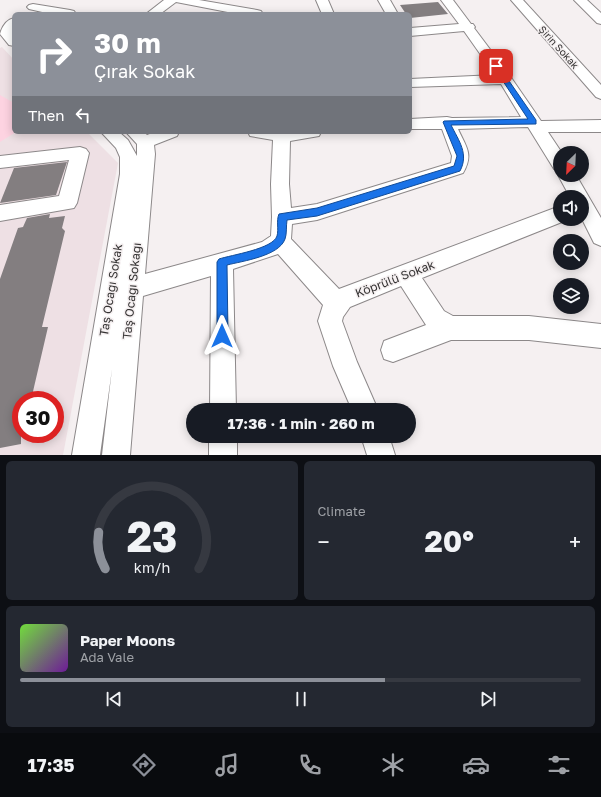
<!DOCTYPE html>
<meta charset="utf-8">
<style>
body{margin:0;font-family:"Golos Text",sans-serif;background:#242831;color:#f1f3f6;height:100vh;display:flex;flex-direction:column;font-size:15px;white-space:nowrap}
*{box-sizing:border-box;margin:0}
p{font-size:13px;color:#9ea1a6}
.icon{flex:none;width:22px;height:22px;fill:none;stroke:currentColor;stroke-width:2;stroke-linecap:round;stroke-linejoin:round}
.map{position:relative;height:455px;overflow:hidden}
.panel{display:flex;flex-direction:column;gap:6px;padding:6px;background:#0d0f14;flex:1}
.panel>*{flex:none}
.hud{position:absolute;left:12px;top:12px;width:400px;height:122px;border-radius:6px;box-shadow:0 2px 10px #0003;background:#8c9099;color:#fff;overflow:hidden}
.needle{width:26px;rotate:204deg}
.buttons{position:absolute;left:553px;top:146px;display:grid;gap:8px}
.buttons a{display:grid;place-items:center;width:36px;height:36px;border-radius:50%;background:#171b24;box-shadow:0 2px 10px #0003;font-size:20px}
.speed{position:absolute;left:12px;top:391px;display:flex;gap:8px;font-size:20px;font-weight:700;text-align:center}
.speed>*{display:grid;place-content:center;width:52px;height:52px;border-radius:50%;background:#171b24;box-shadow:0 2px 10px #0003;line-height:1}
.speed .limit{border:6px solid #d22;background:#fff;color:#111}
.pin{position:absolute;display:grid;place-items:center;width:34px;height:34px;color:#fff;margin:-17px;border-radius:8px;box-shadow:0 2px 6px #0006}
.me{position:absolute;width:44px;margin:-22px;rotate:0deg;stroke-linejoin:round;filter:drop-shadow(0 0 3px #0008)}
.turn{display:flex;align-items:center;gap:14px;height:84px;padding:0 16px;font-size:18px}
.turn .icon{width:52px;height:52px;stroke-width:2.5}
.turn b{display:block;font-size:28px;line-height:34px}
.then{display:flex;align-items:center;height:38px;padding:0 16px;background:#0003;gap:8px;font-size:15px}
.big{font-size:30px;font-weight:700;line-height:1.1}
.panel .widget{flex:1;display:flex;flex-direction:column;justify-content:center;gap:6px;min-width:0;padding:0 14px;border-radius:6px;background:#242831}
.panel .dial{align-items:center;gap:0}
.dial svg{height:104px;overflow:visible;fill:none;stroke:#363941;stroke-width:7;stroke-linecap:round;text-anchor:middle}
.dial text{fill:#f1f3f6;stroke:none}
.song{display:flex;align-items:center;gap:12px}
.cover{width:48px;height:48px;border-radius:6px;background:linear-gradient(135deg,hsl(100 70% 55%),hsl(280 70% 35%))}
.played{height:4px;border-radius:2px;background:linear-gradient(90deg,#8c9099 65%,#363941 65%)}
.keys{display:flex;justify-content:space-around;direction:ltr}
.heat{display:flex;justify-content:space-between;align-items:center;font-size:22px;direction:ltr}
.panel .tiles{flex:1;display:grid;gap:6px;grid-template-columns:1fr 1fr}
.widget:last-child{grid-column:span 2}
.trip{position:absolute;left:186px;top:403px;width:230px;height:40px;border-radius:20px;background:#171b24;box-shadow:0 2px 10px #0003;font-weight:700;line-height:40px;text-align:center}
.menu{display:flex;height:64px;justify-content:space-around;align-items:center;background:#090b0e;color:#9ea1a6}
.menu .icon{width:28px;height:28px}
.menu .current{color:#8c9099}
.menu b{font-size:18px;color:#f1f3f6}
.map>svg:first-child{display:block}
</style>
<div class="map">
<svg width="601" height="455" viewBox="0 0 601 455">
<rect width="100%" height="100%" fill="#f5f0f1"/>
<path fill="#eee0e4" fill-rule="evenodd" d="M2 47 14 60V132H87L118 163 63 455H0V48ZM21 400H55V434H21Z"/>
<path fill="#fdd3e1" d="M0 95 14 103V132H16L0 142Z"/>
<path fill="#837e80" d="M438 2 448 14 410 18V14H406L400 5Z
M67 162 56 195 0 203 14 168Z
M50 214 49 218 65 216 62 228 65 231 42 327H48L31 400H21V444L0 448V279L18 228 23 227 27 218Z"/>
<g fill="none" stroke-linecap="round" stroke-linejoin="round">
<g stroke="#8c8889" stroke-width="2">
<path id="minor" d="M164 0H199L257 10 261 11 263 14H238L176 2 160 14H146Z
M316 0H328L334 14H322Z
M378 0H390L398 14H386Z
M441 0H453L471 24H473L475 27 474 28 510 76 541 121 601 120V132H548L562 153H560V171L554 169 528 127 458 129C466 147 474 154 463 173L317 220 292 224 291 239 339 289 560 206V219L567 220 422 278 444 311 453 316H529L601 324V348L529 340H451L393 362 384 359 381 350 384 341 426 325 401 286 350 307 343 317 342 321 357 362 378 410H352L333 366 318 321 323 305 278 254 233 269 236 410H210L211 276 143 296 130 455H102L112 369 100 455H72L120 174V157L116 148 101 132H119L128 140 137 156V144L126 132H144L147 135 155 132H179L177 136 154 145 155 154 145 274 262 242 271 236 272 217 271 184 273 140 250 136 248 132H321L319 136 290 141 289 184 291 208 317 204 451 163 452 156 442 129H410V119L447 117 452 118 521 117 501 84 410 87V79L495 75 464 31 410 36V28L459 24Z
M511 0H523L601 85V99L596 97Z
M574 0H587L601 13V24L597 23Z
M33 4 70 10 74 11 76 14H51L29 9 27 7 29 5Z
M14 18 13 33 14 35V46L9 45 0 34C2 27 6 20 14 18Z
M80 147 86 149 89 153 77 203 74 208 0 221V205L59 196 69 160 0 168V156Z
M560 171V175H576L601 218V246L594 243 582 219V197H570L558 175Z
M209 436H237V455H209Z
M361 436H389L395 455H367Z"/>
</g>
<use href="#minor" fill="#fff" fill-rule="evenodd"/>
</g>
<path fill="#1a73e8" stroke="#114b97" d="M494 65H498L536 120V124L451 125C459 141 469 154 460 171L317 216 287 220C286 226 287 234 285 239 279 256 243 261 227 265L228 336 226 340 222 342 218 340 217 336V262L219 259C231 255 273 249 277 236 279 229 276 221 279 214L317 208 454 166 457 156 443 122 444 121 528 119 493 66Z"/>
<g text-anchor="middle" stroke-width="3" stroke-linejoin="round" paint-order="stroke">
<g font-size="10" fill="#363434" stroke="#f5f0f1">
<text transform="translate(559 47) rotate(48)" y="4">Şirin Sokak</text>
</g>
<g font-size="12" fill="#363434" stroke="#f5f0f1">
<text transform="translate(395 279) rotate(-21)" y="4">Köprülü Sokak</text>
<text transform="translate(111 290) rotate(-81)" y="4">Taş Ocağı Sokak</text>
<text transform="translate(132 291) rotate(-84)" y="4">Taş Ocağı Sokağı</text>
</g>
</g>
</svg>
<div class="buttons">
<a><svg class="needle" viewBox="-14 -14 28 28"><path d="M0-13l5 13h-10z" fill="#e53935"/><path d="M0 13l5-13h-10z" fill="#9ea1a6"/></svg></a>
<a><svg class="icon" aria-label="sound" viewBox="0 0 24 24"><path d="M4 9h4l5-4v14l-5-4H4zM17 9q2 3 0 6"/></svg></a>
<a><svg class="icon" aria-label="search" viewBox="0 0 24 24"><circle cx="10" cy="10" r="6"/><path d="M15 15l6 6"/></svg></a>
<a><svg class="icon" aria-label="layers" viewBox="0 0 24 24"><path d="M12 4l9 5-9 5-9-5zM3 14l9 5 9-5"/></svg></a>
</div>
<div class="speed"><div class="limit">30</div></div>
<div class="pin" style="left:496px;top:66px;background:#d93025"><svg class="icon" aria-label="arrive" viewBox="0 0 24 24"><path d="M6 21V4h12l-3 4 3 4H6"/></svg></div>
<svg class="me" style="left:222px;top:336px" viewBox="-20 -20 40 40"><path d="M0-17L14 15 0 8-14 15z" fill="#1a73e8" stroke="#fff" stroke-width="4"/></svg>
<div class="trip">17:36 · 1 min · 260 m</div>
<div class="hud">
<div class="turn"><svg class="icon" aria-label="right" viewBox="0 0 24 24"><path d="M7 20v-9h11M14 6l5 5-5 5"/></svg><div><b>30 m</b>Çırak Sokak</div></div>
<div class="then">Then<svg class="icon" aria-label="left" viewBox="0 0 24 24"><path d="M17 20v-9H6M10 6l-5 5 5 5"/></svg></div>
</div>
</div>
<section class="panel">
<div class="tiles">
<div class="widget dial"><svg viewBox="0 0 100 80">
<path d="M14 69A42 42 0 1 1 86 69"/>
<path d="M14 69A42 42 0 0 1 9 41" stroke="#8c9099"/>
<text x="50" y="56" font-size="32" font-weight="700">23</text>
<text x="50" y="72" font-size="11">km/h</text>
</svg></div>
<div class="widget"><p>Climate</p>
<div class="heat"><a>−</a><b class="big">20°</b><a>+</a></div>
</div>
<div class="widget">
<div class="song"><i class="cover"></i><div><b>Paper Moons</b><p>Ada Vale</p></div></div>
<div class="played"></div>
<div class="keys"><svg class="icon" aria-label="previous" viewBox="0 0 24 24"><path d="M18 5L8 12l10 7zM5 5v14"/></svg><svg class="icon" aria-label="pause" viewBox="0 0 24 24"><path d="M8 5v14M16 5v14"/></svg><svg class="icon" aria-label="next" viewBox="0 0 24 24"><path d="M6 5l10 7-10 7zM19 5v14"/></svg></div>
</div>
</div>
</section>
<nav class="menu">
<b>17:35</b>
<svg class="icon current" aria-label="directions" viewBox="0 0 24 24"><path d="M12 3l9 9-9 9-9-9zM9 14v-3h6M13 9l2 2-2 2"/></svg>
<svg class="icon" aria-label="music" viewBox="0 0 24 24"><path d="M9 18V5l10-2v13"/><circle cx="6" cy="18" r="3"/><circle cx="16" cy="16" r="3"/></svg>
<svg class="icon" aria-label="phone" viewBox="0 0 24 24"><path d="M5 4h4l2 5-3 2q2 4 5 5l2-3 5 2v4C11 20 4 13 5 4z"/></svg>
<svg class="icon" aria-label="climate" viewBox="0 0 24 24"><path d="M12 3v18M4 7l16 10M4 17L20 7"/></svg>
<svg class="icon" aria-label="car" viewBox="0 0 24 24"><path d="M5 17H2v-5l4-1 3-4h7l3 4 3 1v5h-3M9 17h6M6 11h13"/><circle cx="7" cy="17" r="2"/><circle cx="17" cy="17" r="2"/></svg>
<svg class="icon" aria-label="filters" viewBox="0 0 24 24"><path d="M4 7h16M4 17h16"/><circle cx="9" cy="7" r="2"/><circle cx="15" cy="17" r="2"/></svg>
</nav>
